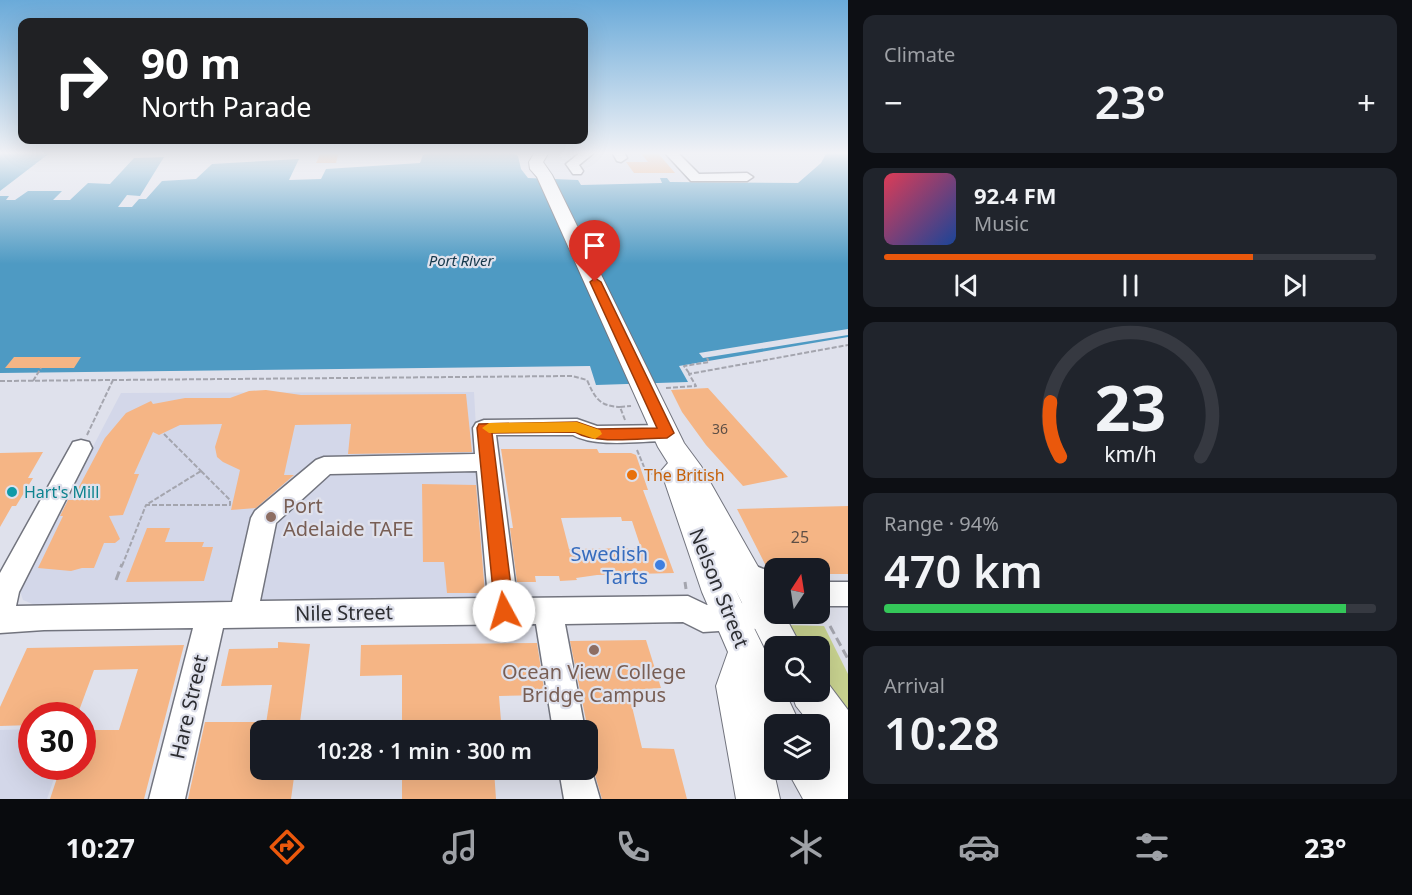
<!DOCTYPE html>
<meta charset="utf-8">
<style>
body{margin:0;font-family:"Noto Sans",sans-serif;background:#20242c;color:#f1f3f6;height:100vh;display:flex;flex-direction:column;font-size:22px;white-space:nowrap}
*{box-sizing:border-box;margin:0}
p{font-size:20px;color:#9ea1a6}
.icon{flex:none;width:33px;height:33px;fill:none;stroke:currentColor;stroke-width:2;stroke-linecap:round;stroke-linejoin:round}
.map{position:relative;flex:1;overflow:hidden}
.details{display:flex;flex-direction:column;gap:15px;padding:15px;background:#0d0f14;width:564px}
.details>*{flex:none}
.guide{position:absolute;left:18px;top:18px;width:570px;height:126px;border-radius:12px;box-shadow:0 6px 24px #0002;background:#202124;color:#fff;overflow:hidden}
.needle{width:39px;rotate:12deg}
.controls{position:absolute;left:764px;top:558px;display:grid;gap:12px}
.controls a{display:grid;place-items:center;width:66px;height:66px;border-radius:12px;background:#171b24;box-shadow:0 6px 24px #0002;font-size:30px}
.speed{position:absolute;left:18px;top:702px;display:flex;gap:12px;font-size:30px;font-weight:700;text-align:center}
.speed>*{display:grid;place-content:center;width:78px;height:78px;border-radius:50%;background:#171b24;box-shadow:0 6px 24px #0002;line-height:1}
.speed .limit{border:9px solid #d22;background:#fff;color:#111}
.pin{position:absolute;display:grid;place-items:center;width:51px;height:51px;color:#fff;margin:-62px -26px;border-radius:50% 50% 50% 0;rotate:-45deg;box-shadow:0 0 6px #0007}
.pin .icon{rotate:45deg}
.me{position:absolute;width:66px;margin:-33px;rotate:354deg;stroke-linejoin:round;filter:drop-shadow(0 0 4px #0008)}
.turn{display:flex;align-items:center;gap:21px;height:126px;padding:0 24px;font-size:27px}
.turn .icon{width:78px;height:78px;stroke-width:2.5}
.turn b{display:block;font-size:42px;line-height:51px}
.big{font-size:45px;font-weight:600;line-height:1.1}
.details .card{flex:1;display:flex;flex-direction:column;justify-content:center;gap:9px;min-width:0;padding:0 21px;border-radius:12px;background:#20242c}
.details .dial{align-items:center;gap:0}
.dial svg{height:156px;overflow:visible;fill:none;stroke:#363941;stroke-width:7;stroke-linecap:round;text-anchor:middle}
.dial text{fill:#f1f3f6;stroke:none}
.song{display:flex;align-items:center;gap:18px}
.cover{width:72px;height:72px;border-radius:9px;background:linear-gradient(135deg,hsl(350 70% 55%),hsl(220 70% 35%))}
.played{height:6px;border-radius:3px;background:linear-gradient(90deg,#ea580c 75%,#363941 75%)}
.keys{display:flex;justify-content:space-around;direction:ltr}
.heat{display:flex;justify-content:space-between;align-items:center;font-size:33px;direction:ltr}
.charge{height:9px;border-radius:4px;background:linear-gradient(90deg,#34c759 94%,#363941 0)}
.trip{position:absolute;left:250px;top:720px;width:348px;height:60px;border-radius:12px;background:#171b24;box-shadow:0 6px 24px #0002;font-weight:600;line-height:60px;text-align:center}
.tabs{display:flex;height:96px;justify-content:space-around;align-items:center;background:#090b0e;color:#9ea1a6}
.tabs .icon{width:42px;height:42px}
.tabs .selected{color:#ea580c}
.tabs b{font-size:27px;color:#f1f3f6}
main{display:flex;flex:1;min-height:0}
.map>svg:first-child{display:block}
</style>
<main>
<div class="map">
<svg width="848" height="799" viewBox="0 0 848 799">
<rect width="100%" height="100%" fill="#dfe1ec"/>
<path fill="#d3d7e9" d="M474 392 477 446 494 597 35 605 23 600 19 588 121 393Z
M31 729 32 766 58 767 47 799H0V730Z"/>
<path fill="#c9d390" d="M783 625 824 626 848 674V732L819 685V646H796Z"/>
<path fill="#4e9ac3" d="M0 152H51L0 191Z
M430 152H511L518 156 521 169 528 178 578 180 581 185 662 183 660 178H667L670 182 798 183 821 163 827 152H848V337L679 366 688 382 596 385 590 366 0 373V196H9L6 200H15L28 191H62L53 200H70L88 183 110 184 134 158 164 157 140 196 127 195 118 207H132L139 199H146L162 181 196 179 212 164 299 159 289 180 321 179 326 169 420 163 423 155Z"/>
<path fill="#dfe1ec" d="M848 329V335L703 358 699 353Z"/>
<path fill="#f5b585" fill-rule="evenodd" d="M321 152H339L336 163H316Z
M640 152H657L675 173H634L626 162H648Z
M14 357H81L74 368H5Z
M708 388 788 477 743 486 706 445 682 412 671 390Z
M266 390 301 395 466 394 472 452 348 454 351 424 295 425 284 475H294L256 508 231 510 240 470 223 462 217 457 215 447 222 424 180 425 159 435 153 432 134 474H139L123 515 109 516 120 539 115 543H104L94 568H82L71 571 38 568 63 516H60L68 500H72L105 438 126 413 151 401 153 404 185 398H230L249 391Z
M501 449H597L599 453H631L636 455 648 490H643L674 573 597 575 576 578 577 580 560 581 559 576H535L536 582H517L510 528H513ZM621 517 622 521H632L641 548 569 549 561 518Z
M43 452 28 478H33L16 506H12L0 527V453Z
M422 484 476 485 485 593H447L444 562H423Z
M848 506V574H819V568L766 566 737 509Z
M147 528H170L165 542H204L202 547H213L204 581 126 582Z
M646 640 661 688 628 690 642 748 674 749 687 799H602L591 761 588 730 570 641Z
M278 642 310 644 299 730H265L272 685 221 686 229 649 278 648Z
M537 643 545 695 499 696 501 721H489L490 730H402V675L360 676 361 645Z
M184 645 144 799H50L61 766H82V730H119L138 669 94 670 77 716H32V725L0 726V707L27 648Z
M205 722H261V770H295L291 799H188Z
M402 770H494L496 799H402Z"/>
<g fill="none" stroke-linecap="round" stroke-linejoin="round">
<g stroke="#72747e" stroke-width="3">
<path id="minor" d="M581 152H595L579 165 583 171 581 174H573L566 164Z
M612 152H624L627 158 621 162 617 161Z
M664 152H677L699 174 747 173 753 177 747 181H691Z
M577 419 597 426 667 425 675 428 678 433 675 438 667 441C641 441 595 448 573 435H496L517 598 688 596 707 605 766 602 774 599V614H788L784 621 766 628 703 632 683 622 565 624 585 730H553L536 624 223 628 185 799H149L193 628 44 630 0 633V573L73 442 81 440 89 442 92 448 19 592 16 606 232 602 251 518 255 511 316 460 324 457 475 454 473 428 476 423 484 420ZM477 471 488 598 260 601 276 523 330 474Z
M743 561 774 573V598L733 581 729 573 733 565Z
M819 582H848V606H819Z
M588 758 600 799H564L559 770H588Z"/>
</g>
<g stroke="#72747e" stroke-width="2">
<path id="major" d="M535 152H549L543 162 552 175 684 443 701 466 774 595V614H784L801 646H774V660L770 658 735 589 774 669V692H785L800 724H774V742L766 738 780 799H736L716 686 728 652 702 592 661 471 668 463 658 447 537 177 530 169 529 162Z
M819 676 824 678 848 710V799H803L787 770H819V724H804L808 721 796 706 791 692H819Z"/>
</g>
<path stroke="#a4a5ae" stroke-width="1.5" stroke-dasharray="4 2" stroke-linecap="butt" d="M779 152H807"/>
<path stroke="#a4a5ae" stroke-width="2" stroke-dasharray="5 2" stroke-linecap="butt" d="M689 373 684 366 709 362 707 358
M0 381 572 376 587 380C595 398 599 406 620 407
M33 381 41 368
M666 388 696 386 689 374 848 345
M625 420 620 407 631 406
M164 434 201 471
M87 435 113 380
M637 450 647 474H654
M201 471 230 500V505H146Z
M122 566 146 505"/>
<path stroke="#a4a5ae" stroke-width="3" stroke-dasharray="9 4.5" stroke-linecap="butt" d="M116 580 122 564
M685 582 686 589
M830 626 848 659"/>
<use href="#minor" fill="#fff" fill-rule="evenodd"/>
<use href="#major" fill="#fff" fill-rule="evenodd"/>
</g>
<linearGradient id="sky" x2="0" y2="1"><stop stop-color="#6aaad9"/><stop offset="0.58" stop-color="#f1f2f6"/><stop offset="1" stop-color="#f1f2f6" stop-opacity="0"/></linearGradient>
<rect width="848" height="264" fill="url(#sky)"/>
<path fill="#ea580c" stroke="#983908" stroke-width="1.5" d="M595 278 601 282 674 433 667 438C641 438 597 445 575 432L492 433 514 611 511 617 504 620 498 617 495 611 477 428 479 424 577 422 597 429 657 428 590 282Z"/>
<path fill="#f59e0b" d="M577 422 600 430 602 434 595 439 575 432 489 433 482 428 489 423Z"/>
<circle fill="#e8710a" stroke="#dfe1ec" stroke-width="2" cx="632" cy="475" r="6"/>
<circle fill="#0f9aa8" stroke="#dfe1ec" stroke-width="2" cx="12" cy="492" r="6"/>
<g fill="#8d6e63" stroke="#dfe1ec" stroke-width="2">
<circle cx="271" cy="517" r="6"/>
<circle cx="594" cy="650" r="6"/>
</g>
<circle fill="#3f7fe0" stroke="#dfe1ec" stroke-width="2" cx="660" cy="565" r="6"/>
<g text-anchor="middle" stroke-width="4.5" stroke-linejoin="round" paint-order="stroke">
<g font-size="14" fill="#5e4f46">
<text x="720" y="434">36</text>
</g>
<g font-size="15" font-style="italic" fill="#15374a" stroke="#dfe1ec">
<text x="461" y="266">Port River</text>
</g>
<g font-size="16" fill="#c56008" stroke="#dfe1ec" text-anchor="start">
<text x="644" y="481">The British</text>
</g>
<g font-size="16" fill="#0d838f" stroke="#dfe1ec" text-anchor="start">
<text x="24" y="498">Hart's Mill</text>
</g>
<g font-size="16" fill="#5e4f46">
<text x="800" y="543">25</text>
</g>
<g font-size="20" fill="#785e54" stroke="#dfe1ec" text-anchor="start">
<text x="283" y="513">Port<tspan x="283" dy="23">Adelaide TAFE</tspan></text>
<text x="594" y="679" text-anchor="middle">Ocean View College<tspan x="594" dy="23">Bridge Campus</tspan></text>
</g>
<g font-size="20" fill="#366cbe" stroke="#dfe1ec" text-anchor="end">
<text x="648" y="561">Swedish<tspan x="648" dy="23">Tarts</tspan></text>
</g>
<g font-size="20" fill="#2c2d31" stroke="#dfe1ec">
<text transform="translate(719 588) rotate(68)" y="7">Nelson Street</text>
<text transform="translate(344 613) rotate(-1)" y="7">Nile Street</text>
<text transform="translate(189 707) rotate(-77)" y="7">Hare Street</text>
</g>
</g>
</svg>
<div class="controls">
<a><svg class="needle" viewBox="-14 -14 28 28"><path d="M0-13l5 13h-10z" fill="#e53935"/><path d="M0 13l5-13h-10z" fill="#9ea1a6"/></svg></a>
<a><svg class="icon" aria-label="search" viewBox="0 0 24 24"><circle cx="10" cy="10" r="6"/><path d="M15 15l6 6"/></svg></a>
<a><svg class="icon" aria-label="layers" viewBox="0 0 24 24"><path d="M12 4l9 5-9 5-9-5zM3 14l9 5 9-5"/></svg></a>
</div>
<div class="speed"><div class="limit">30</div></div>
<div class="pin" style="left:595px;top:282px;background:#d93025"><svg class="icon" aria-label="arrive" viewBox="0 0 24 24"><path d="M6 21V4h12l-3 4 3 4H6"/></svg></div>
<svg class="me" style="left:504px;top:611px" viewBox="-20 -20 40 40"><circle r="19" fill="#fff"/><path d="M0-13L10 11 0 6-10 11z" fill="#ea580c"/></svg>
<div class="trip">10:28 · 1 min · 300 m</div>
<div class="guide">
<div class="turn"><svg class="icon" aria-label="right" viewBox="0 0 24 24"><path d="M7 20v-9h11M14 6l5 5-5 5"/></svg><div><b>90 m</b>North Parade</div></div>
</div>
</div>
<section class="details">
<div class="card"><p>Climate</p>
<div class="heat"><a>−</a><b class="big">23°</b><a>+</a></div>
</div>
<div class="card">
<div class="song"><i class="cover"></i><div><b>92.4 FM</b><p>Music</p></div></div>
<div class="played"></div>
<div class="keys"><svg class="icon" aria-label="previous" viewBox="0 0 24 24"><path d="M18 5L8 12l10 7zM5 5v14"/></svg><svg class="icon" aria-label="pause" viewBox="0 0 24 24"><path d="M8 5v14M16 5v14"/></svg><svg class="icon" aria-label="next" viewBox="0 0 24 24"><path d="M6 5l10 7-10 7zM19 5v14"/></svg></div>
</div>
<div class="card dial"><svg viewBox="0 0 100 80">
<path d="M14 69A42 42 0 1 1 86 69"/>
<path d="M14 69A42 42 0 0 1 9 41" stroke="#ea580c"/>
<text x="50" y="56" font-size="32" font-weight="700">23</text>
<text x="50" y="72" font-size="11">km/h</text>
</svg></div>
<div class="card"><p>Range · 94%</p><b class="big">470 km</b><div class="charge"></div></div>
<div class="card"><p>Arrival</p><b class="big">10:28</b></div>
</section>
</main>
<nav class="tabs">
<b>10:27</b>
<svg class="icon selected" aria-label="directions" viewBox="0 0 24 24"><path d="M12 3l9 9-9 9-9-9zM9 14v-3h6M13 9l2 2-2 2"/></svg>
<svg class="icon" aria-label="music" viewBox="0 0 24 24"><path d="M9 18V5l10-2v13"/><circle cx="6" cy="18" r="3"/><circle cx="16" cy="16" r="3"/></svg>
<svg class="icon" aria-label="phone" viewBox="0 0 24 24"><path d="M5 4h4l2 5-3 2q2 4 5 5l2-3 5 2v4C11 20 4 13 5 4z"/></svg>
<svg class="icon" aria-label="climate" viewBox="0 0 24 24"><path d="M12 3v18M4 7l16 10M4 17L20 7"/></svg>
<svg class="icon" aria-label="car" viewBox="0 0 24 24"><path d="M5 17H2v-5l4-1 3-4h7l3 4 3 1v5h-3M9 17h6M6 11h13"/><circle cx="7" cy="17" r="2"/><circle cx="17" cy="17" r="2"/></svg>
<svg class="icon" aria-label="filters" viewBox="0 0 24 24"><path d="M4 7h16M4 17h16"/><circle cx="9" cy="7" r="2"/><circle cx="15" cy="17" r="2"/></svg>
<b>23°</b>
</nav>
